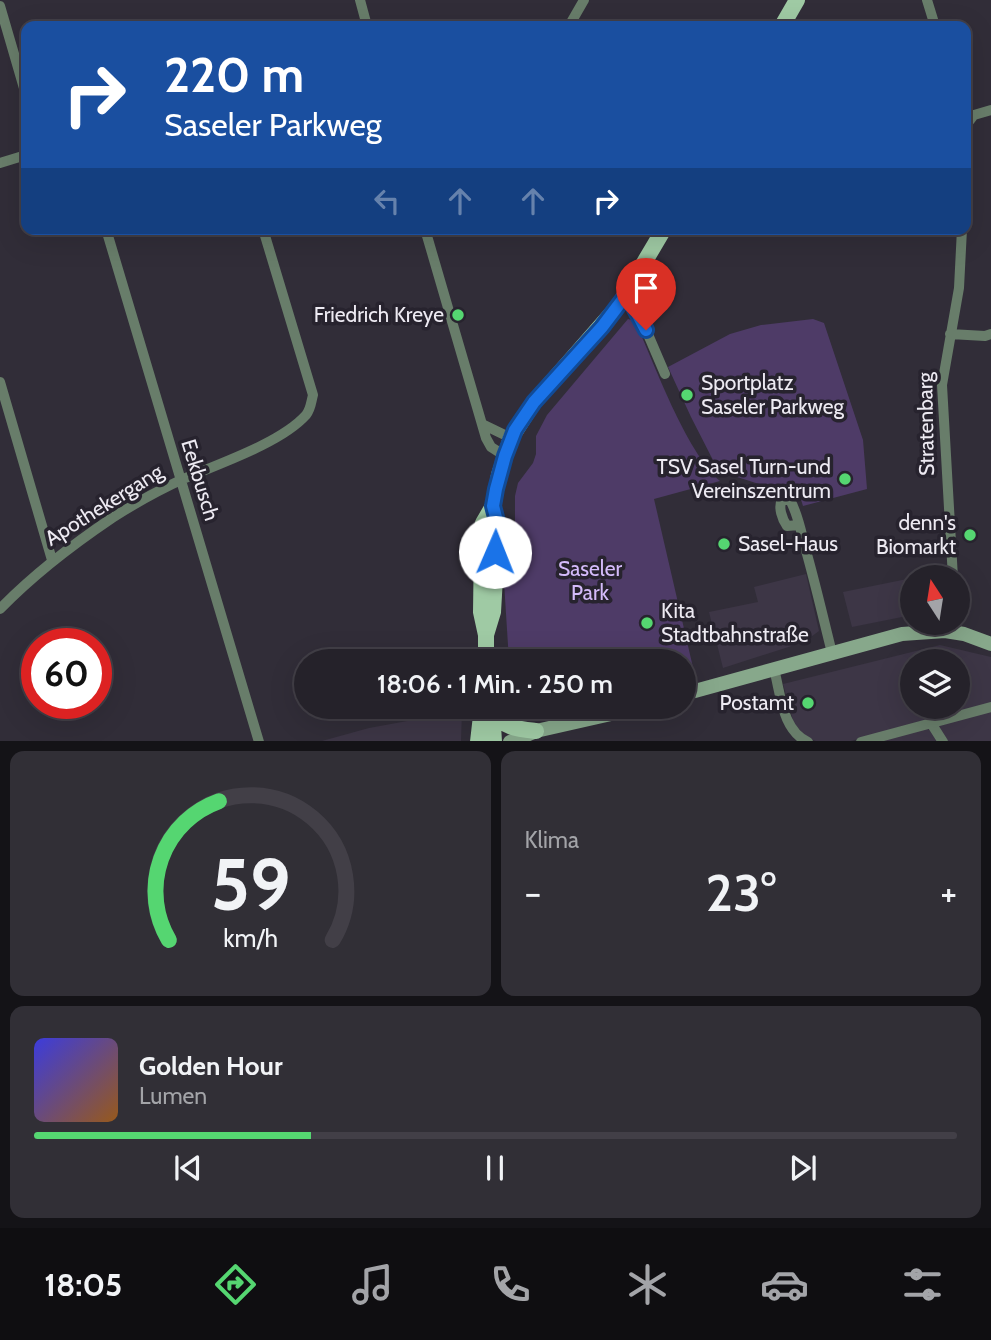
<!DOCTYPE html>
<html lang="de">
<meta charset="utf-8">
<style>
body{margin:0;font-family:Cabin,sans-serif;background:#312f36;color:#f1f3f6;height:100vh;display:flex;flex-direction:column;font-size:26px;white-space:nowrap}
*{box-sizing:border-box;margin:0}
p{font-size:23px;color:#a3a4a8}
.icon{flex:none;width:38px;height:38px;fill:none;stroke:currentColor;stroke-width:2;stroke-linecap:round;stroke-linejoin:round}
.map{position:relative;height:741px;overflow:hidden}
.details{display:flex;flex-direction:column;gap:10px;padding:10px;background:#141317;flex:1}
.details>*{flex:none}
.top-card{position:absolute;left:21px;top:21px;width:950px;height:214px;border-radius:14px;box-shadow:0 7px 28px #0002,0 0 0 2px #423f47;background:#1a4fa0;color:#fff;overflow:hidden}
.needle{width:46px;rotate:348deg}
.controls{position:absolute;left:900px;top:565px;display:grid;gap:14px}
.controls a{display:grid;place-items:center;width:70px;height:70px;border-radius:50%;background:#25222a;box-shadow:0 7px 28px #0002,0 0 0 2px #423f47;font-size:35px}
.speed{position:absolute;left:21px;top:628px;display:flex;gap:14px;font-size:35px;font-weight:700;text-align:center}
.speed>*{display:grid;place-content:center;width:91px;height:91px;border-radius:50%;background:#25222a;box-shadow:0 7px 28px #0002,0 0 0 2px #423f47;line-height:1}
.speed .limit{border:10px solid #d22;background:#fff;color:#111}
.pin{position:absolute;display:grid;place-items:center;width:60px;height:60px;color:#fff;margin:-72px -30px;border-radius:50% 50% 50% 0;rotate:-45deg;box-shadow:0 0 7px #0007}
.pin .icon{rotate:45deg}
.me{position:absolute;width:77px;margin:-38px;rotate:1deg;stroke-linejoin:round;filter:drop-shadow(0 0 5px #0008)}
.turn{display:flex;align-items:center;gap:24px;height:147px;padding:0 28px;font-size:32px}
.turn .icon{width:91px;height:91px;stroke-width:2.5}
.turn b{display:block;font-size:49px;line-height:60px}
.lanes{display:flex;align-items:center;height:66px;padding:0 28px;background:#0003;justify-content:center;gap:35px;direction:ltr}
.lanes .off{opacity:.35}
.big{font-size:52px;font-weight:600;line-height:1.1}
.details .tile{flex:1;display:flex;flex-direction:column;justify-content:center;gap:10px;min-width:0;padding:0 24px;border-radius:14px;background:#312f36}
.details .dial{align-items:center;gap:0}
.dial svg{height:182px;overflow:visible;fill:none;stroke:#423f47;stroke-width:7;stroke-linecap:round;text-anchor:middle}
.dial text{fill:#f1f3f6;stroke:none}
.song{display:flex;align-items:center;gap:21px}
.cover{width:84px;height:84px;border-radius:10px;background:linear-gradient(135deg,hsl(240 70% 55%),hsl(30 70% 35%))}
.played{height:7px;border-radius:4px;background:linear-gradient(90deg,#55d671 30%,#423f47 30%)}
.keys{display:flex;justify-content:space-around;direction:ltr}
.heat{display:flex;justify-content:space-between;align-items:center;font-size:38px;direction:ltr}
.details .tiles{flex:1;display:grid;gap:10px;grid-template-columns:1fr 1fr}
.tile:last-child{grid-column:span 2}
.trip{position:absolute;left:294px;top:649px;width:402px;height:70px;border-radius:35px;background:#25222a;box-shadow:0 7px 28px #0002,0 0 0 2px #423f47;font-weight:600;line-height:70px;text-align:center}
.dock{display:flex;height:112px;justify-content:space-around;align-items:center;background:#0f0e11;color:#a3a4a8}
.dock .icon{width:49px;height:49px}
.dock .current{color:#55d671}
.dock b{font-size:32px;color:#f1f3f6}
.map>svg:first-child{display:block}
</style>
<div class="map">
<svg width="991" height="742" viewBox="0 0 991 742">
<rect width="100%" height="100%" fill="#312d38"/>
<path fill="#3d3646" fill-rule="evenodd" d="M806 574 819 631 804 642 723 668 709 612 758 602 754 587Z
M912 578V615L852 627 843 592Z
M940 645 991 657V703L851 741H816L809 739 794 724 783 684ZM912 662H957V707H912Z
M991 709V741H946L934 724Z
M462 711 461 741H322L369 728Z
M930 726 939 742H872Z"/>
<path fill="#4e3b67" d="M628 319 635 321C655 365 685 450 720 481L654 499 695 676 684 679V662L509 661 504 582 515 550V496L518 483 533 463 536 454V436L547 415Z
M813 319 824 323 863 440 867 489 803 506 799 493 759 484 731 475 716 466 691 417 668 367 730 334 761 325Z"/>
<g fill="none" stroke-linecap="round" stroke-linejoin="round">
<path stroke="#687d6a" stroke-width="10" d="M360 0 367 26
M927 0 935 26
M0 6 26 95
M569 26 584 0
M967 124 974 115 991 110
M0 163 26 155
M106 229 259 742
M425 229 486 438 491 447 505 456
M627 294 638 311 665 374
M950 334 985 336 991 334
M0 382 52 560
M482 424 511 438
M799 525 787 526C782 519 778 507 782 500H790C798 514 801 531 805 547 815 582 823 617 832 653
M953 578 942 385 959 288 962 229
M0 609C34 574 72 545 112 518 134 504 159 490 183 479 218 464 281 443 306 415 311 409 311 402 313 395L263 229
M774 669C781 695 782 730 808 742
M931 723 943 742
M861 742 991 707"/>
<path stroke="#87a88b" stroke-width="14" d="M684 694 902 634 945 631 964 634 991 644
M510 742 536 731 642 707"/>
<path stroke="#9fcaa4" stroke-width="16" d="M782 26 797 0
M486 635 493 612 498 525 493 506 499 475 511 438 534 402 619 305 664 229
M486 662V635L481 612 482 539 483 523 493 506
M492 709 494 742
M494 713C504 728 518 729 536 731
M478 742 482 707"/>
</g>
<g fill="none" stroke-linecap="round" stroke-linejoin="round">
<g stroke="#114b97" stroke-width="18">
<path id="route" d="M495 552 498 525 493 506 496 489 505 456 515 430 534 402 602 327 627 294 646 330"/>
</g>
<use href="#route" stroke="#1a73e8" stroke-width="12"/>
</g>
<g fill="#55d671" stroke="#27232e" stroke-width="2.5">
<circle cx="458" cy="315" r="7"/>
<circle cx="687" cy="395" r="7"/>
<circle cx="845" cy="479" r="7"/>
<circle cx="970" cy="535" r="7"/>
<circle cx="724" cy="544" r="7"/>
<circle cx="647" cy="623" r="7"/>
<circle cx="808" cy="703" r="7"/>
</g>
<g text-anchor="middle" stroke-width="7" stroke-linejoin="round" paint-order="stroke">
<g font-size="21" fill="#edeaf2" stroke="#27232e" text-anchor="end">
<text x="444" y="322">Friedrich Kreye</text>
<text x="701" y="390" text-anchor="start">Sportplatz<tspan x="701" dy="24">Saseler Parkweg</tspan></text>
<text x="831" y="474">TSV Sasel Turn-und<tspan x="831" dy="24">Vereinszentrum</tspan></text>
<text x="956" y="530">denn's<tspan x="956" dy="24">Biomarkt</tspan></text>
<text x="738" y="551" text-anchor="start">Sasel-Haus</text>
<text x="661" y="618" text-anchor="start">Kita<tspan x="661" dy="24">Stadtbahnstraße</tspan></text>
<text x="794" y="710">Postamt</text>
</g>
<g font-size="21" fill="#edeaf2" stroke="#27232e">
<text transform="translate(926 424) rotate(-91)" y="7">Stratenbarg</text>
<text transform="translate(200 480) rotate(73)" y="7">Eekbusch</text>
<text transform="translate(104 505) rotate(-32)" y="7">Apothekergang</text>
</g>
<g font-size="21" fill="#d4bbfa" stroke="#27232e">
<text x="590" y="576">Saseler<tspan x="590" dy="24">Park</tspan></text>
</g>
</g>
</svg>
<div class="controls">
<a><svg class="needle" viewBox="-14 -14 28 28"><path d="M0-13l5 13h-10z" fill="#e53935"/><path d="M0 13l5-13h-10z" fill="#a3a4a8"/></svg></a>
<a><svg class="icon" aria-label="layers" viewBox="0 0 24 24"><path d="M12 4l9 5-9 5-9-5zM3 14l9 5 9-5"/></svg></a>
</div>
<div class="speed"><div class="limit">60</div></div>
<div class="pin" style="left:646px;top:330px;background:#d93025"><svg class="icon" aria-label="arrive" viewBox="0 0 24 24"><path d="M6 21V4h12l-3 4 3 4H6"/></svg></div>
<svg class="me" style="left:495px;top:552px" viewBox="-20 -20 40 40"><circle r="19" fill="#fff"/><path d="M0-13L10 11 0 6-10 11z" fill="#1a73e8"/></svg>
<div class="trip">18:06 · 1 Min. · 250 m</div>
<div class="top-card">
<div class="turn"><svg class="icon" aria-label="right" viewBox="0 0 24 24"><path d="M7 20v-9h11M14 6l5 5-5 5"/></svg><div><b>220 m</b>Saseler Parkweg</div></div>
<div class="lanes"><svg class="icon off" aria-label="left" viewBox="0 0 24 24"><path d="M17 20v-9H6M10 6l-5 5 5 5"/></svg><svg class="icon off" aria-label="ahead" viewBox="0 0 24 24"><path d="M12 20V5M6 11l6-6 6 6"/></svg><svg class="icon off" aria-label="ahead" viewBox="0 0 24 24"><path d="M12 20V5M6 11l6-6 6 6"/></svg><svg class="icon" aria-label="right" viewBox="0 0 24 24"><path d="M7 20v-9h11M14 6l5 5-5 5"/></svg></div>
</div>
</div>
<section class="details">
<div class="tiles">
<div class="tile dial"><svg viewBox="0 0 100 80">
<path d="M14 69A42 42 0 1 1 86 69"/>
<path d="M14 69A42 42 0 0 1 36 8" stroke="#55d671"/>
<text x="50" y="56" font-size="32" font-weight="700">59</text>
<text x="50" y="72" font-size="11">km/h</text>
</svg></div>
<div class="tile"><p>Klima</p>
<div class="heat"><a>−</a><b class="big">23°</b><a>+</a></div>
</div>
<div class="tile">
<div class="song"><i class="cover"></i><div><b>Golden Hour</b><p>Lumen</p></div></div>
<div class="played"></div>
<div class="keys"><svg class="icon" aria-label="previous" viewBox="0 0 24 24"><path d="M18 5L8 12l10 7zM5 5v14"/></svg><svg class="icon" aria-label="pause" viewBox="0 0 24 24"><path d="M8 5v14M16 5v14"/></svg><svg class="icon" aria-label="next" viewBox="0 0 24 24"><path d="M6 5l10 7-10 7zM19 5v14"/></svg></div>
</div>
</div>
</section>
<nav class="dock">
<b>18:05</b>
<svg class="icon current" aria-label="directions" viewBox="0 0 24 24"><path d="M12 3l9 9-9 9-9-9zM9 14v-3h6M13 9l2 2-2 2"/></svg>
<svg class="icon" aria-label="music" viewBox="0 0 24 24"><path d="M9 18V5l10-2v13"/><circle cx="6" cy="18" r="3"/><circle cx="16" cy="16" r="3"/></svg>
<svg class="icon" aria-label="phone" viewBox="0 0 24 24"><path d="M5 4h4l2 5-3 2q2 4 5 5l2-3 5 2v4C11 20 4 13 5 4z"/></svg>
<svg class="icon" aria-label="climate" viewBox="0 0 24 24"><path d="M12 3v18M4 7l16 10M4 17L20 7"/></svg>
<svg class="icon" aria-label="car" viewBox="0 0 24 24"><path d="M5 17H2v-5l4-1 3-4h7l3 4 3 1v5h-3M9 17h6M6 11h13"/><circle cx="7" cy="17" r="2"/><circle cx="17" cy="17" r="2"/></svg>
<svg class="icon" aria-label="filters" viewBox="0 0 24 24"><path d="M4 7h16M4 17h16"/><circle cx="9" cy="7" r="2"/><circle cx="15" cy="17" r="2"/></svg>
</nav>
